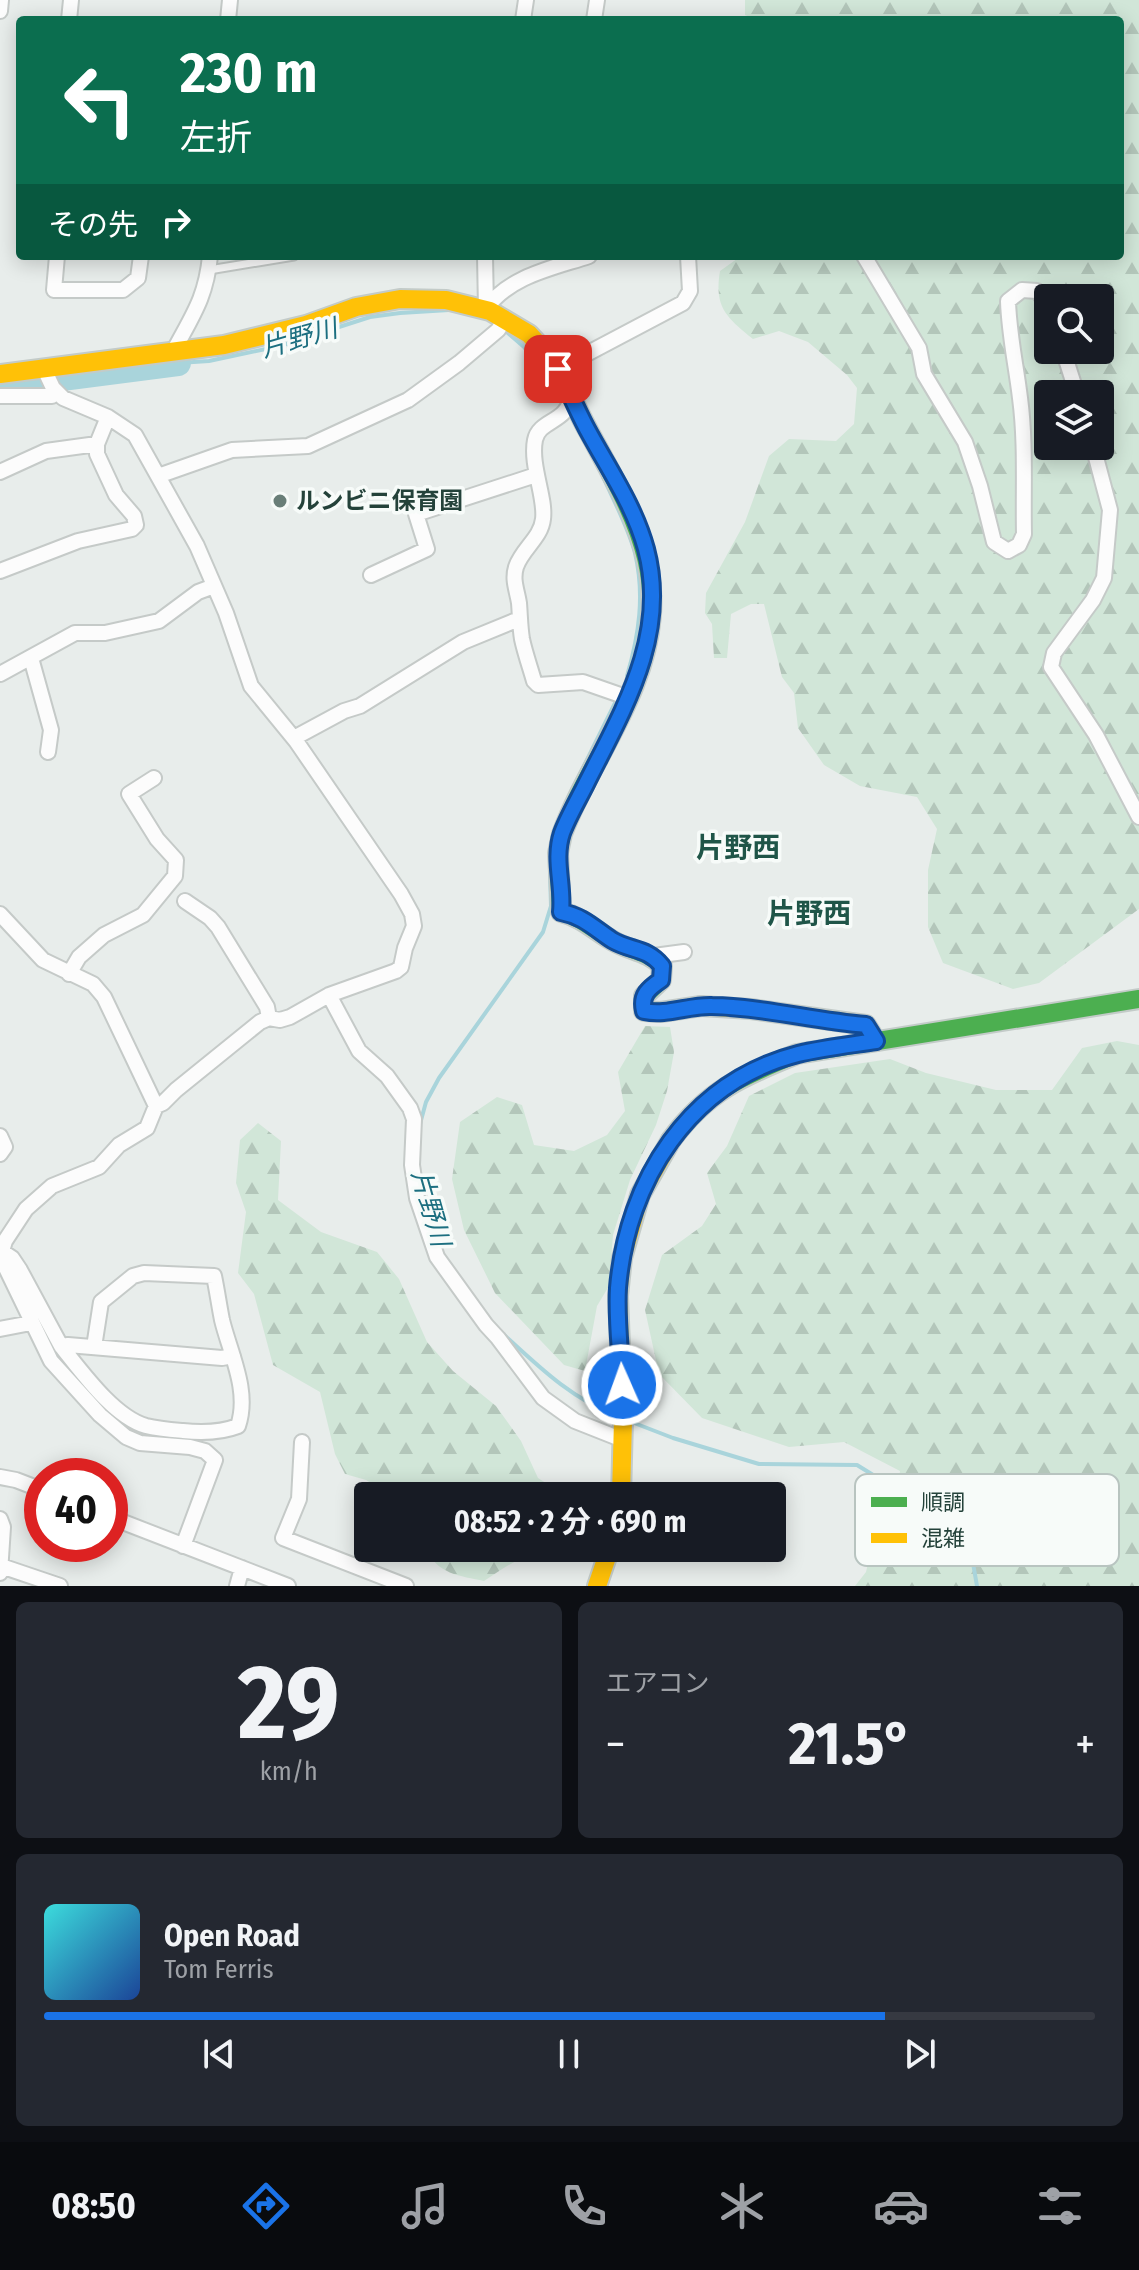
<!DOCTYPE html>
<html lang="ja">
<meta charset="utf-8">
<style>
body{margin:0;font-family:"Fira Sans Condensed","Noto Sans JP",sans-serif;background:#242831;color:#f1f3f6;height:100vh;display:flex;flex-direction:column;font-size:30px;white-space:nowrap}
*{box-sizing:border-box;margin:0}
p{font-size:26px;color:#9ea1a6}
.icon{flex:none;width:44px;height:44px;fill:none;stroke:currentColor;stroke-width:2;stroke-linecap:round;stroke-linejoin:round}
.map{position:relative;height:1586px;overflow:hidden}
.side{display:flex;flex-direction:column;gap:16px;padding:16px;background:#0d0f14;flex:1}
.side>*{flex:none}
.banner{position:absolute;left:16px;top:16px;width:1108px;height:244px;border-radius:8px;box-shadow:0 4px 20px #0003;background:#0b6e4f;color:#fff;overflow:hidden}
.fabs{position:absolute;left:1034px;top:284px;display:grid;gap:16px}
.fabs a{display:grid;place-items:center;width:80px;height:80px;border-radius:8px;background:#171b24;box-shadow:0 4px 20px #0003;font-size:40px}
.speed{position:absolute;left:24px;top:1458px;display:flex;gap:16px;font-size:40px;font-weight:700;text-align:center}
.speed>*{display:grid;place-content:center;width:104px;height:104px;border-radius:50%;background:#171b24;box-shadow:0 4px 20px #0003;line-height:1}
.speed .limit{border:12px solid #d22;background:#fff;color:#111}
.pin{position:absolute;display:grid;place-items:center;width:68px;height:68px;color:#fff;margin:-34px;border-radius:16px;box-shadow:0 4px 12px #0006}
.me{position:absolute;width:88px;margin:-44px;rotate:358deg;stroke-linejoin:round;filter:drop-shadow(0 0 6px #0008)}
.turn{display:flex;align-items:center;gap:28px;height:168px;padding:0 32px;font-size:36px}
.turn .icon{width:104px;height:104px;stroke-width:2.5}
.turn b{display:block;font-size:56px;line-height:68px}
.then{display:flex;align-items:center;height:76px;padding:0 32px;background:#0003;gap:16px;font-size:30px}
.big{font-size:60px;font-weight:700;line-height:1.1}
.side .tile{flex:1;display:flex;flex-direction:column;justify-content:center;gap:12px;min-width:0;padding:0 28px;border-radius:12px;background:#242831}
.side .dial{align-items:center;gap:0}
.dial b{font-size:104px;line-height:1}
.song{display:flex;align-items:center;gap:24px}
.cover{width:96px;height:96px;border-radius:12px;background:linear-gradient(135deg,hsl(180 70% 55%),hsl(220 70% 35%))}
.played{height:8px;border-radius:4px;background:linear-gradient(90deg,#1a73e8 80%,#363941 80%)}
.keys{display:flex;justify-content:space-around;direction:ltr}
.heat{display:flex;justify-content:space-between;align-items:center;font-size:44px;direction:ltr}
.side .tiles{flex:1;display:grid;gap:16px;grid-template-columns:1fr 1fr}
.tile:last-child{grid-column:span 2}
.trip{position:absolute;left:354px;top:1482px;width:432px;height:80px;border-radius:8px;background:#171b24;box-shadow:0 4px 20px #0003;font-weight:700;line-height:80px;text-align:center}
.dock{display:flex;height:128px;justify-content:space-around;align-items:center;background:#090b0e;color:#9ea1a6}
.dock .icon{width:56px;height:56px}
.dock .active{color:#1a73e8}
.dock b{font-size:36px;color:#f1f3f6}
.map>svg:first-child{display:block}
</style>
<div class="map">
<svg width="1139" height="1586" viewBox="0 0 1139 1586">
<defs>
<pattern id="forest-firs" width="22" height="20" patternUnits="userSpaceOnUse" patternTransform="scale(2)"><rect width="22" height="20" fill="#d1e6d8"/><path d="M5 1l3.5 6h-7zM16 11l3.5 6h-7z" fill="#b3c6ba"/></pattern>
</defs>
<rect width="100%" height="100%" fill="#e8edeb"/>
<path fill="url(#forest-firs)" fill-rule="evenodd" d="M745 0H1139V909L1039 983 1013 989 943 963 928 927V870L937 829 917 797 860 786 824 765 798 728 794 693 782 677 764 604H751L731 614 727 658H714L712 624 705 613 706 593 745 522 769 456 789 439 836 441 854 424 857 388 847 375 808 342 779 331 753 339C726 317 714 307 720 271L741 256H1120V20H756L745 15ZM1048 298H1100V350H1048ZM1048 394H1100V446H1048Z
M645 1026 670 1027 674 1052 667 1091 656 1125 630 1180 613 1235 609 1286 597 1306 585 1371 564 1365 495 1293 464 1230 452 1179 460 1122 497 1097 522 1105 534 1145 574 1151 607 1135 625 1111 618 1072Z
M1117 1041 1139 1045V1586H855L866 1572 878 1523 895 1509 900 1471 844 1442 789 1447 702 1418 659 1374 645 1310 662 1255 702 1226 716 1204 707 1173 727 1146 749 1096 795 1073 890 1059 926 1073 996 1090H1052L1082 1048Z
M258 1123 281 1141 278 1200 321 1232 377 1252 399 1279 427 1342 453 1371 496 1406 521 1441 538 1478 566 1496H393L366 1480 345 1474 335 1454 320 1392 273 1365 254 1294 238 1273 246 1212 236 1183 240 1140Z
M427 1548H583C566 1565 538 1552 518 1560 506 1566 495 1574 484 1581 461 1576 435 1574 427 1548Z"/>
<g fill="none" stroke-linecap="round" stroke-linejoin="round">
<path stroke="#a9d4db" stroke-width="4" d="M502 328 524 347 555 386
M178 363 209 361 280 346 370 317 400 313 449 310
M603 477C614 501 628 527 635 553 645 595 639 635 627 676
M568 798 617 699
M420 1124 426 1102 439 1078 543 932 551 906 550 872
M502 1333C537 1365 571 1399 617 1416
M629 1421 673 1438 759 1464 857 1465 899 1491 939 1510 970 1546 977 1586"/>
<path stroke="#a9d4db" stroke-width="26" d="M0 386 178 363"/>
<g stroke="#c5cac8" stroke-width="11">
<path id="lane" d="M209 270 294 256"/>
</g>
<g stroke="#c5cac8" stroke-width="18">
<path id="street" d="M0 11 1 0
M69 20 71 0
M228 20 230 0
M523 20 526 0
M594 20 597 0
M57 256 54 290H123L138 278 141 256
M485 256 486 309
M864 256 919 348 924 374 965 442 980 486 994 542 1008 551 1019 545 1024 534C1023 489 1026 443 1020 398 1016 365 1009 334 1008 301L1022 290 1037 291 1048 305
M486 309C509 276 553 268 589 256
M1063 350 1077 394
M173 352C192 316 206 298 210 256
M558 369 683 303 690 291 688 256
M571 395C569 423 539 419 535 440 530 465 546 498 543 519 541 538 522 549 516 567 512 580 517 590 519 603 520 615 520 627 522 639 525 653 530 667 534 681L538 685 583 682 626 697
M0 396H52L56 392
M1093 446 1110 510 1104 578 1093 600 1054 653 1051 667 1096 735 1139 817
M0 472 46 451 97 444
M158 476 232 450 308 446 408 400 459 363 498 330 503 322
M0 571 78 541 132 529 136 525 134 516 116 495 97 454V444L108 417
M371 575 427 549 416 514 536 475
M31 658 51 730 48 752
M0 674 75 633H105L159 621 198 592 214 586
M294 738 344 711 360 706 463 642 519 619
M185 901 210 918 218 927 267 1007 269 1018
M0 914 43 960 93 984 104 997 156 1106 163 1103 176 1090 260 1022 269 1018 280 1020 290 1017 329 995 396 971 401 967 405 948 414 926 412 914 401 894 296 741 251 686 226 613 197 546 135 435 108 417 63 398 53 388 45 371
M654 956 684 952
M69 974 79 957 104 935 143 915 175 876 176 860 157 839 129 794 154 778
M329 995 359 1051 387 1076 410 1108 414 1119 412 1165 417 1198 437 1257 486 1325 498 1338 543 1398 575 1421 623 1440
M156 1106 147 1128 119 1145 99 1167 52 1186 26 1209 5 1241 2 1251 4 1264 51 1361 100 1415 126 1437 140 1443 190 1447 205 1451 215 1460 183 1546
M0 1136 5 1147 0 1154
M0 1250 12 1258 20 1270 61 1346 68 1345 222 1358 233 1356
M0 1329 31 1323
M61 1346C82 1372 114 1417 146 1426 158 1429 171 1430 183 1431 202 1433 220 1433 238 1426 250 1391 230 1353 222 1320 219 1305 217 1290 214 1276L144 1273 133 1276 101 1302 94 1347
M302 1442 299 1499 283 1538 406 1586
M0 1477 16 1480 42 1490
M110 1517 288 1586
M0 1519 3 1527 0 1573
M1 1566 60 1586
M237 1586 242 1568"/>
</g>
<g stroke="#c3cbc8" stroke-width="22">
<path id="fast" d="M549 356C565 380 575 407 589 432 637 521 675 582 634 685 614 737 581 782 562 834L558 853 561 912C583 917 597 933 617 943 633 951 649 952 662 966L661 980 644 996V1011L661 1012 701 1006
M671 1140C707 1091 742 1076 797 1054L1139 999"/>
</g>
<g stroke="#c3cbc8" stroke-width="22">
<path id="slow" d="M0 374 224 345 306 325 356 307 400 299 446 300 490 311 529 334 549 356
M701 1006 751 1009 866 1025 876 1041
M621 1496 623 1420 618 1296 622 1258 640 1195 671 1140
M597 1586 610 1548"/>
</g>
<use href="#lane" stroke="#fcfcfc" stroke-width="7"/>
<use href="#street" stroke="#fcfcfc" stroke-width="14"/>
<use href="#fast" stroke="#4caf50" stroke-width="18"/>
<use href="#slow" stroke="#ffc107" stroke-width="18"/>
</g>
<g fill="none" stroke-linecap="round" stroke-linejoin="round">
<g stroke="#114b97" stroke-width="20">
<path id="route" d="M558 369C568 389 577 410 587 429 609 470 634 505 646 549 669 635 623 710 586 784 578 800 568 817 562 833 553 860 564 885 561 912 583 916 594 928 612 940 630 951 647 947 662 966L661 980C649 988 640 995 644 1011 667 1016 689 1005 712 1006 764 1007 814 1021 866 1025L876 1041C850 1045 823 1048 798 1054 689 1082 627 1181 618 1288 616 1320 621 1354 622 1385"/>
</g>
<use href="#route" stroke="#1a73e8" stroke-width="14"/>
</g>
<circle fill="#697e78" stroke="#f7fbf9" stroke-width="3" cx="280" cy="501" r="8"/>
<g text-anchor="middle" stroke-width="7" stroke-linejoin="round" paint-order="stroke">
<g font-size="24" font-weight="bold" fill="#24423a" stroke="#f7fbf9" text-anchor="start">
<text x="296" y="509">ルンビニ保育園</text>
</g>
<g font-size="26" font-style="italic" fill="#1c6f80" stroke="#f7fbf9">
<text transform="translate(299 338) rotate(-16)" y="9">片野川</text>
<text transform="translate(431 1208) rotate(74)" y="9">片野川</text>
</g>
<g font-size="28" font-weight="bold" fill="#1f5548" stroke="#f7fbf9">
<text x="738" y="857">片野西</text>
<text x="809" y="923">片野西</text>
</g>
</g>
<rect x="855" y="1474" width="264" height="92" rx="12" fill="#f7fbf9" stroke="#b8c4c0" stroke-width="2"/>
<rect x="871" y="1497" width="36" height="10" fill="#4caf50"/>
<rect x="871" y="1533" width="36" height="10" fill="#ffc107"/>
<g font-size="22" fill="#24423a">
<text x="921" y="1510">順調</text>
<text x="921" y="1546">混雑</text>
</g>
</svg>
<div class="fabs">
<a><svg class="icon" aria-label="search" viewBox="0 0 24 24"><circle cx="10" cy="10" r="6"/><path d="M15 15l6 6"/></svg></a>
<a><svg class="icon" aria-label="layers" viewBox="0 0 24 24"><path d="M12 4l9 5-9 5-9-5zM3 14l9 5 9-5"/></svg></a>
</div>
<div class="speed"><div class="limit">40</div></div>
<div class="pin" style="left:558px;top:369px;background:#d93025"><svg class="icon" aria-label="arrive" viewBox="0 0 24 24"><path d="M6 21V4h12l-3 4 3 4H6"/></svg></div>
<svg class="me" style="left:622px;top:1385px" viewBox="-20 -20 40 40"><circle r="17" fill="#1a73e8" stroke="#fff" stroke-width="3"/><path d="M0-11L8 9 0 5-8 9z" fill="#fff"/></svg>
<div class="trip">08:52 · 2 分 · 690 m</div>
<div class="banner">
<div class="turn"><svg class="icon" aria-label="left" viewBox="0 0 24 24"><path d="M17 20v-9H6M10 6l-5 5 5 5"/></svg><div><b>230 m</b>左折</div></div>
<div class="then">その先<svg class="icon" aria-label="right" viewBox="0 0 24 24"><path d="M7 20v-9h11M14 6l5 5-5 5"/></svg></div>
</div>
</div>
<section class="side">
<div class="tiles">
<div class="tile dial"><b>29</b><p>km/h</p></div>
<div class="tile"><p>エアコン</p>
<div class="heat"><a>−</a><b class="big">21.5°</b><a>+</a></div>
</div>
<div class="tile">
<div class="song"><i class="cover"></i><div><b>Open Road</b><p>Tom Ferris</p></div></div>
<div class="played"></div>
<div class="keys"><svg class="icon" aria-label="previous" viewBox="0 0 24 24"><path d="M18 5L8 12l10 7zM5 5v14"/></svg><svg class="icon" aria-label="pause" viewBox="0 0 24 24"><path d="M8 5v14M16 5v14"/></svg><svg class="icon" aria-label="next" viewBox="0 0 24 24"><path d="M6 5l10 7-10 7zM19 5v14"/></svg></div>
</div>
</div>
</section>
<nav class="dock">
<b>08:50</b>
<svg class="icon active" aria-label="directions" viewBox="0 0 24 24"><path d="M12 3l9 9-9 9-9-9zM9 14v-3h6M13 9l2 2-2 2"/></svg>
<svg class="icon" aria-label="music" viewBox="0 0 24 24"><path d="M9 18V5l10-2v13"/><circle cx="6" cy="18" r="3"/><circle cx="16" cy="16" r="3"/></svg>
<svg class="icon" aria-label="phone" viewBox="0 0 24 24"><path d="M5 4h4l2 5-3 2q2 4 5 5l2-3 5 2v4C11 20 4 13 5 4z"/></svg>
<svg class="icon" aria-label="climate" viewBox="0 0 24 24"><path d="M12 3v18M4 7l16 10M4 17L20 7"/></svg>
<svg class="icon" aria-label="car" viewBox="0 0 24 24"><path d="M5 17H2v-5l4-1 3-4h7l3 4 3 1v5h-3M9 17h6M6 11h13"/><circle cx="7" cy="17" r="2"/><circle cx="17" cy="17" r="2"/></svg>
<svg class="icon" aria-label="filters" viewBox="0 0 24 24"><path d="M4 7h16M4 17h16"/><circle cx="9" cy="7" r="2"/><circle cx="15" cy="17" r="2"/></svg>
</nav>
